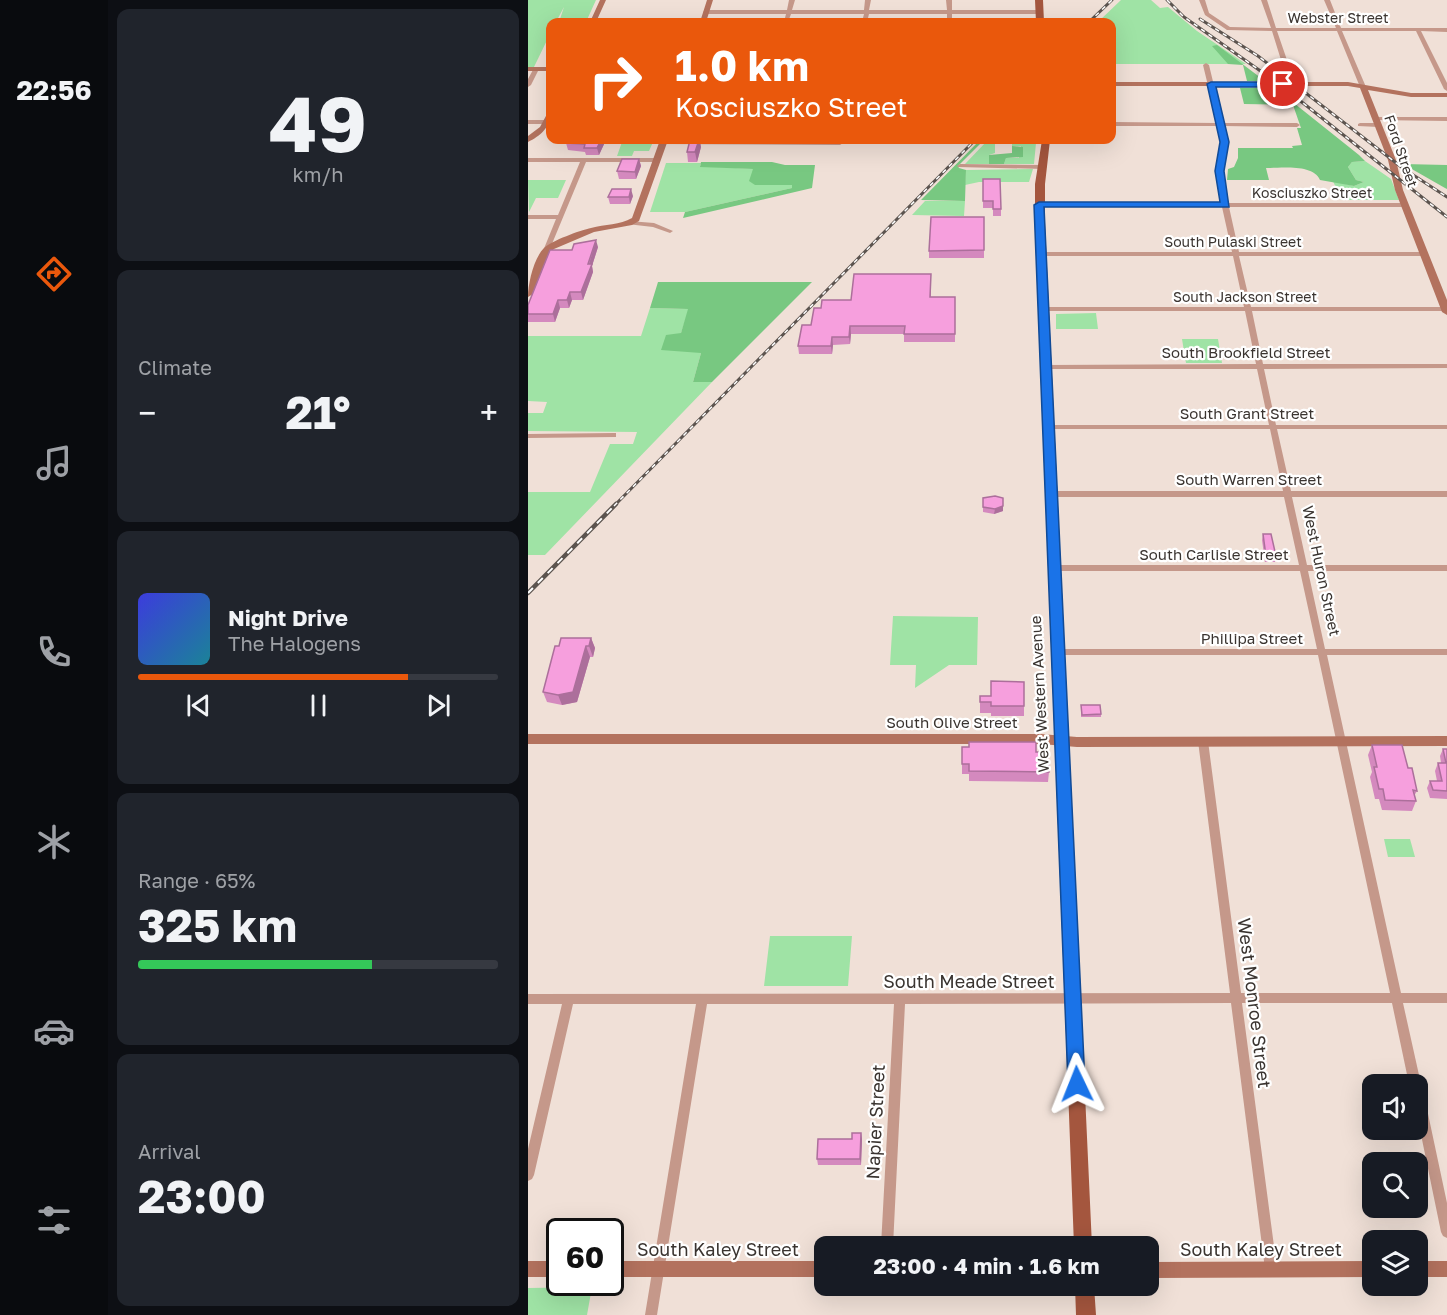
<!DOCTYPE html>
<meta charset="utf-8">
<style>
body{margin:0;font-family:"Golos Text",sans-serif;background:#20242c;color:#f1f3f6;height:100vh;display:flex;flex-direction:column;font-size:22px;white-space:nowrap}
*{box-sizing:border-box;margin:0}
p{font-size:20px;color:#9ea1a6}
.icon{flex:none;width:33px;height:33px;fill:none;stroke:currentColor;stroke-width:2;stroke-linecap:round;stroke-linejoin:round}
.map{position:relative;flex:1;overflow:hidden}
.panel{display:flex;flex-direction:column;gap:9px;padding:9px;background:#0d0f14;width:420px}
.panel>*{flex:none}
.top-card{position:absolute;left:18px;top:18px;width:570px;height:126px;border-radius:12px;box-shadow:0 6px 24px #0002;background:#ea580c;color:#fff;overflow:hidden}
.tools{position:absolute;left:834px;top:1074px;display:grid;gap:12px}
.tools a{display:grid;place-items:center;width:66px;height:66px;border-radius:12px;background:#171b24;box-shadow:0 6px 24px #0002;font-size:30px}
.speed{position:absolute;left:18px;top:1218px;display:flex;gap:12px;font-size:30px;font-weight:700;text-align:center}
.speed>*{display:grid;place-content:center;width:78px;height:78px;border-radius:50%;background:#171b24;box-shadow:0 6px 24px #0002;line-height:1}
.speed .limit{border:3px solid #111;border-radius:9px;background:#fff;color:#111}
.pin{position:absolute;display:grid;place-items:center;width:51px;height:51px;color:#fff;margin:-26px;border:3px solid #fff;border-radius:50%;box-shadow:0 2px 6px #0007}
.me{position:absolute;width:66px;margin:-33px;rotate:358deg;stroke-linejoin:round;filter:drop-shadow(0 0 4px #0008)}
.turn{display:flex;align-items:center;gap:21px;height:126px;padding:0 30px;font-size:27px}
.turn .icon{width:78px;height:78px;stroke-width:2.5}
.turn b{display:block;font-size:42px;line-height:51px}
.big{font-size:45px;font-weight:700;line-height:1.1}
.panel .widget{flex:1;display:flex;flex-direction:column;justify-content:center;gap:9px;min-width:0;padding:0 21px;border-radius:12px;background:#20242c}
.panel .dial{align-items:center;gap:0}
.dial b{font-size:78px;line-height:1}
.song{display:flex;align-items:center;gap:18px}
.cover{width:72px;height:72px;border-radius:9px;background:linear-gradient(135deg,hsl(240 70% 55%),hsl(190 70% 35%))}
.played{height:6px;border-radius:3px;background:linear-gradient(90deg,#ea580c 75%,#363941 75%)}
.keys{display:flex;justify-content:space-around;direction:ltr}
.heat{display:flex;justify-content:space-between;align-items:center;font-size:33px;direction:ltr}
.charge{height:9px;border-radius:4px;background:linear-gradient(90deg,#34c759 65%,#363941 0)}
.trip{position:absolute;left:286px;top:1236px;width:345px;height:60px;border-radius:12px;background:#171b24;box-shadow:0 6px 24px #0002;font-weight:700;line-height:60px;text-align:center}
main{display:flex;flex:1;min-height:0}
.menu{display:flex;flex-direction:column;width:108px;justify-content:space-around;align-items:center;background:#090b0e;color:#9ea1a6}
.menu .icon{width:42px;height:42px}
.menu .selected{color:#ea580c}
.menu b{font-size:27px;color:#f1f3f6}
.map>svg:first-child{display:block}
</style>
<main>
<nav class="menu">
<b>22:56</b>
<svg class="icon selected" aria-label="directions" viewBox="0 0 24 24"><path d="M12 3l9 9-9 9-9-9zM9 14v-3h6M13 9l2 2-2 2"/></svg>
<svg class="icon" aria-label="music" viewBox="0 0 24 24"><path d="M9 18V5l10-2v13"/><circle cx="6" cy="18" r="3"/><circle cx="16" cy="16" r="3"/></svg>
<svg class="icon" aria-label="phone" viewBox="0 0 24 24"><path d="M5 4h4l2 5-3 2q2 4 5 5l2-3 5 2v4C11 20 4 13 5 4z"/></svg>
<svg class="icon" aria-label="climate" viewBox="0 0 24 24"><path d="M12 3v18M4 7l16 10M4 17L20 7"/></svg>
<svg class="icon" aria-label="car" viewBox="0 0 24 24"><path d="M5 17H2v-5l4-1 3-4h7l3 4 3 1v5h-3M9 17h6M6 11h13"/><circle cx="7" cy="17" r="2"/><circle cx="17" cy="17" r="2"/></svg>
<svg class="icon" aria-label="filters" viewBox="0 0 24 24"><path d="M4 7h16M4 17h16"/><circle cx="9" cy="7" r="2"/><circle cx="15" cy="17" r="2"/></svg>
</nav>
<section class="panel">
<div class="widget dial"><b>49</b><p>km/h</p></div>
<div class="widget"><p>Climate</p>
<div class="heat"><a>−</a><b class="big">21°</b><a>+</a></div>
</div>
<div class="widget">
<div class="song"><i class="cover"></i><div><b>Night Drive</b><p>The Halogens</p></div></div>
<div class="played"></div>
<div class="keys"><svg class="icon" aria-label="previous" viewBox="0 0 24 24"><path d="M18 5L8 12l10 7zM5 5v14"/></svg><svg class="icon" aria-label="pause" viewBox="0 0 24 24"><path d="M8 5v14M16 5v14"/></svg><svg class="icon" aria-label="next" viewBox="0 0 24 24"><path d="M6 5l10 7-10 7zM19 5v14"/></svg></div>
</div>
<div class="widget"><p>Range · 65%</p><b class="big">325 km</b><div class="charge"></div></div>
<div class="widget"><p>Arrival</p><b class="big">23:00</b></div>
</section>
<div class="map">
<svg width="919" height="1315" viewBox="0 0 919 1315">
<rect width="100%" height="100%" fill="#f0e0d7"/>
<path fill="#9fe3a5" d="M0 0H68L58 22H31L36 7 28 22H22V34L6 67H0Z
M593 0H623L632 8 640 7 669 31 718 64H584V22H570Z
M94 142H125L121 151H106L104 156H89Z
M458 142 467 143V153L461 155V164H437Z
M484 143H508L506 164H476L478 158H491L493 146H484Z
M837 161 863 179 871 200H813L805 181 826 186 836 182 828 180 820 167 824 162Z
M138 163H173L172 166 225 169 227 185H264V188L157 212H122Z
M505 169 501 182H451L437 185 438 170Z
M0 180H38L30 198H8L1 212Z
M397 201H437L436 216 384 215Z
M122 308 161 309 153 333 173 353 165 382H184L17 555H0V492H62L82 444H105L109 432 0 431V413H15L19 402 0 401V336H113Z
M568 313 570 329H528V314Z
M654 339H690L694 363H658Z
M365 616 450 617 449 665H421L387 688 388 665H362Z
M856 839H882L887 857H860Z
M242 936H324L320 986H236Z
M64 1287 59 1315H0V1288Z"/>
<path fill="#78c881" d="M689 45 737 81H719L715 65 700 64 684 46Z
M712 88H747L831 155 837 161 824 162 820 167 828 180 836 182 826 186 792 180C785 164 754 168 738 168L741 180H699L700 169 706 167 710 158V148H765L764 146 774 145 769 128H773L765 105 716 104Z
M452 140H456L430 166 431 168 438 170 437 201 393 200Z
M484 146 495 147V157L478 158 476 164H461V155L484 153Z
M173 162H244L257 165H287L284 188 155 218 157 212 264 188V185H227L221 181 225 169 172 167Z
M875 164 919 165V189L917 188Z
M130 282H284L184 382H165L173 353 133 350 138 335 153 333 160 309 122 308Z"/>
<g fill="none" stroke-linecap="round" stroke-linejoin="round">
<path fill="#c5988a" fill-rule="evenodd" d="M261 0H267L264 10H336L337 0H343L341 10H419L418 0H424V10H512L515 12 512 14H424V22H419V14H341L339 22H334L336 14H263L260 22H256L258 14H178L175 12 178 10H259Z
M671 0H677L681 13 702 27 743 28 733 0H739L748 28H808L796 0H802L813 28H919V32L893 31 919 83V91L916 89 888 31H814L838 87 835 89 832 87 809 31H749L759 60 756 62 753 60 744 31 699 30 677 15Z
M678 63 681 65 695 123H769L772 125 769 127 696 126 700 142 694 171 700 203H877L880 205 877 207H701L711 252H897L900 254 897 256H711L723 307H919V311H724L735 364H919V368L736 369 748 425H919V429H749L763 491H919V497H764L779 565H919V571H780L797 649H919V655H799L873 993H919V1003H875L893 1084 891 1088 890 1089V1084H881L864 1003H714L749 1269 747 1273 743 1275 739 1273 737 1269 703 1003 377 1004 365 1246H353L366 1004H179L129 1315H117L168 1004H45L6 1175 4 1179 0 1181V1149L34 1004H0V994L702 993 670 741 672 738H678L680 741 713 993H862L790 655H530L526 652 530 649H789L772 571H526L522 568 526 565H771L756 497H522L518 494 522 491H755L742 429H520L516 427 520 425H741L729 369H517L513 367 517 365 728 364 717 311H515L512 309 515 307H716L705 256H513L510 254 513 252H704L694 207H511L508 205 511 203H694L688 171 694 142 690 126H584V122L689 123 675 65Z
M6 68 11 69 3 85 0 87V79Z
M848 117H919V121L846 120 845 119Z
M0 120H22V124H0Z
M832 123H850L853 125 850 127 830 126V124Z
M455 140H521L518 142H458Z
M134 141H312L315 143 312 145 132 144 131 143Z
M0 158H129L132 160 129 162H58L21 251 18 253 15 251 28 219H0V215H30L52 162H0Z
M432 164 516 165 519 167 516 169 430 167 429 166Z
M101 221 126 223 145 231 142 233 125 227 99 224V222Z
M85 433H88V437L0 438V434Z
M890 1089 894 1091 896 1095 919 1203V1238L915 1236 913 1232 890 1120Z"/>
<path fill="#b3725e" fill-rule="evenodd" d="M72 0H78L68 22H62Z
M179 0H185L178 22H172Z
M0 67H22V71H0Z
M584 82H820L883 93H919V97H883L840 90 868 160 875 190 919 300V315L914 312 867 190 860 160 832 88 820 86H584Z
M19 114H22C22 128 12 136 0 142V136L12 127Z
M132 140H140L111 221 104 225 66 232 26 249 22 252 5 294 0 297C0 283 6 258 16 248 23 241 53 230 63 228 77 224 92 225 104 218Z
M0 734H513L549 737 919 736V746L549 747 513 744H0Z
M0 1261H32V1277H0Z
M82 1261H297V1277H82Z
M844 1261V1277L621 1278V1262Z
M890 1261H919V1277H890Z"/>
<path fill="#a4563e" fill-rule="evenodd" d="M507 0H515L516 22H508Z
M514 140H522L517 184V223L564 1246H546L507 223V184Z
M547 1286H566L568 1315H548Z"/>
<g stroke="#5c544f" stroke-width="3">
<path id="rail-far1" d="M639 0 656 17 751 84 919 217
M672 19 730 56 876 169 919 197
M561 22 584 0
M86 506 447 140"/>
</g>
<g stroke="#5c544f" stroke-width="4.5">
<path id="rail" d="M0 593 88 504"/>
</g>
<use href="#rail-far1" stroke="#fff" stroke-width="1.5" stroke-dasharray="4.5" stroke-linecap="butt"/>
<use href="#rail" stroke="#fff" stroke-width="2" stroke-dasharray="7" stroke-linecap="butt"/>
</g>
<path fill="#d489be" d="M77 142 71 155H58L57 152 40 150 38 143Z
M173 147 169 162H160L159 152Z
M111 159 113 166 108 179H91L89 171Z
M455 179 473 209V216H465V208H455Z
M105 196 102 204H82L80 197Z
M456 217V258H401V251Z
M70 247 64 266 65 272 55 300H44L41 308H32L27 322H0V305L44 250Z
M403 281V297H427V342H376V334H323L322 344 305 345 304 354H271L270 346 283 325 293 308Z
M455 498 475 511 466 514 455 512Z
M735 534 748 556 747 562H737L734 540Z
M63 638 67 648 65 657H62L49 702 34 705 19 702 15 692Z
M452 696H463L496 706V716H463V713H452Z
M553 707 573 714V717H553Z
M844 745 880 768 889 791 886 796 888 801 884 811 854 810 851 799H847L842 777 844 772 840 755Z
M434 747 508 752 521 772 520 782 441 781V774H434Z
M915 749H919V799L902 798 899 788 902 781H909L907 771 910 763H913L912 756Z
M333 1133 334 1139 333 1165H290L289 1159Z"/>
<path fill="#ac6f9b" d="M73 140H76L77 142 71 155 69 148Z
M171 140H172L173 147 169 162 167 152Z
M111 159 113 166 108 179 107 172Z
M103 189 105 196 102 204 101 197Z
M68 240 70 247 64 266 65 272 55 300 53 292Z
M42 292 44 300 41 308 39 300Z
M30 300 32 308 27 322 25 314Z
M322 326 323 334 322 344 321 337Z
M304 337 305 345 304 354 303 346Z
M475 506V511L466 514 467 509Z
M63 638 67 648 65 657 61 646Z
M58 646 62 657 49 702 34 705 30 695Z
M333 1133 334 1139 333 1165 332 1159Z"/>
<path fill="#f69fdd" stroke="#ac6f9b" stroke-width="1.5" d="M39 140H73L69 148H56L57 144 38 143Z
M162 140H171L167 152H159Z
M94 159H111L107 172 89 171Z
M455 179H472L473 209H465V201H455Z
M84 189H103L101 197H80Z
M403 217H456V250L401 251Z
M68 240 60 264H64L53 292H42L39 300H30L25 314H0V305L22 250H44L46 244Z
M326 274H403L402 297H427V334H376L377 326H322L321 337H304L303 346H270L274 325H283L286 308H293L294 300H323Z
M467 496 475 498V506L467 509 455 507V498Z
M735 534H743L748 556H738Z
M33 638H63L61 646H58L45 692 30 695 15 692 27 646H31Z
M463 681 496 682V706H463V702H452V696H463Z
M553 705H572L573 714 554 715Z
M441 742H508V752H520L521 772 441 771V764H434V747H441Z
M844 745H874L880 768H884L889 791 885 790 888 801 857 800 855 789H851L846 767H849Z
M915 749H919V791L905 790 902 781H914L910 763H918Z
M324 1133H333L332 1159H289L290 1139H324Z"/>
<path fill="#1a73e8" stroke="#114b97" stroke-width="1.5" d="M683 82H755L759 84 755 87H688L701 142 696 171 701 207H516L557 1084 555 1090 549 1092 542 1090 540 1084 506 205 511 202H692L687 171 692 142 679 84Z"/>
<g text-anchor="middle" stroke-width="4.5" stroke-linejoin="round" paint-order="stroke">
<g font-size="14" fill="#3a3430" stroke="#fff">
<text x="810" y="23">Webster Street</text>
<text transform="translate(873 151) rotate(71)" y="5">Ford Street</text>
<text x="784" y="198">Kosciuszko Street</text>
<text x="705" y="247">South Pulaski Street</text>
<text x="717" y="302">South Jackson Street</text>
</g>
<g font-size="15" fill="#3a3430" stroke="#fff">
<text x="718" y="358">South Brookfield Street</text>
<text x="719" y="419">South Grant Street</text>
<text x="721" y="485">South Warren Street</text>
<text x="686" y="560">South Carlisle Street</text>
<text transform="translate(793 571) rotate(78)" y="5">West Huron Street</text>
<text x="724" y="644">Phillipa Street</text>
<text transform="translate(512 694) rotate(-93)" y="5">West Western Avenue</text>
<text x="424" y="728">South Olive Street</text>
</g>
<g font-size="18" fill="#3a3430" stroke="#fff">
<text x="441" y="988">South Meade Street</text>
<text transform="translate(726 1003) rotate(83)" y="6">West Monroe Street</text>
<text transform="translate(348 1122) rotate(-87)" y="6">Napier Street</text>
<text x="190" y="1256">South Kaley Street</text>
<text x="733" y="1256">South Kaley Street</text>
</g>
</g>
</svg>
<div class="tools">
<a><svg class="icon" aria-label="sound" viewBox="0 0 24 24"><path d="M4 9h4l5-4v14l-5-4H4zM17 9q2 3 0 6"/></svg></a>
<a><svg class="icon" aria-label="search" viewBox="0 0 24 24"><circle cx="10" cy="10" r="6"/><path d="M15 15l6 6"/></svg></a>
<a><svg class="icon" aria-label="layers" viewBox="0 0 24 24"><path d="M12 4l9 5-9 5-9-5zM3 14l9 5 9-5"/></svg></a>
</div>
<div class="speed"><div class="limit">60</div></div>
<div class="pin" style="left:755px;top:84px;background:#d93025"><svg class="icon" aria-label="arrive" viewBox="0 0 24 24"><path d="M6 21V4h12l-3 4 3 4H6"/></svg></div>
<svg class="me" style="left:549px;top:1084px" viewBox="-20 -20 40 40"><path d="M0-17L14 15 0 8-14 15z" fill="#1a73e8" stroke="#fff" stroke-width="4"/></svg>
<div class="trip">23:00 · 4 min · 1.6 km</div>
<div class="top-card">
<div class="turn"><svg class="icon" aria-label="right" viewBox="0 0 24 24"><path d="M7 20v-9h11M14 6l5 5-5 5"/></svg><div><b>1.0 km</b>Kosciuszko Street</div></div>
</div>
</div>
</main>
